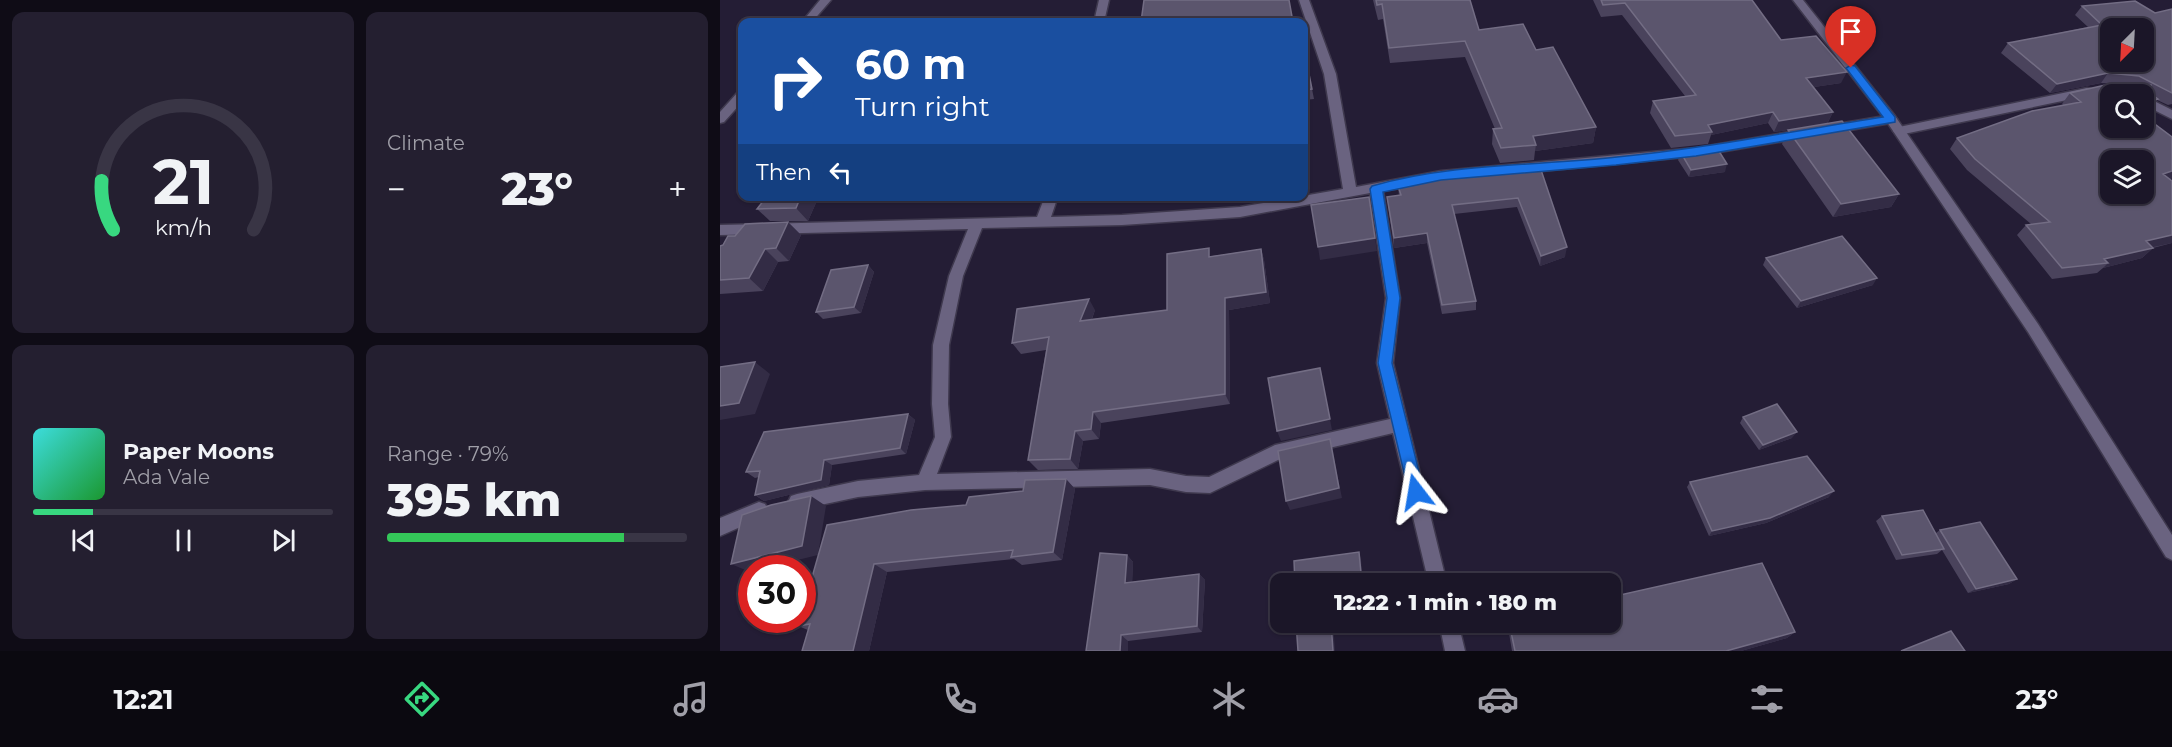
<!DOCTYPE html>
<meta charset="utf-8">
<style>
body{margin:0;font-family:Montserrat,sans-serif;background:#241f30;color:#f1f3f6;height:100vh;display:flex;flex-direction:column;font-size:22px;white-space:nowrap}
*{box-sizing:border-box;margin:0}
p{font-size:20px;color:#a09fa8}
.icon{flex:none;width:33px;height:33px;fill:none;stroke:currentColor;stroke-width:2;stroke-linecap:round;stroke-linejoin:round}
.map{position:relative;flex:1;overflow:hidden}
.drawer{display:flex;flex-direction:column;gap:12px;padding:12px;background:#0f0c16;width:720px}
.drawer>*{flex:none}
.guide{position:absolute;left:18px;top:18px;width:570px;height:183px;border-radius:12px;box-shadow:0 2px 4px #0004,0 0 0 2px #393545;background:#1a4fa0;color:#fff;overflow:hidden}
.needle{width:39px;rotate:204deg}
.controls{position:absolute;left:1380px;top:18px;display:grid;gap:12px}
.controls a{display:grid;place-items:center;width:54px;height:54px;border-radius:12px;background:#1b1628;box-shadow:0 2px 4px #0004,0 0 0 2px #393545;font-size:30px}
.speed{position:absolute;left:18px;top:555px;display:flex;gap:12px;font-size:30px;font-weight:700;text-align:center}
.speed>*{display:grid;place-content:center;width:78px;height:78px;border-radius:50%;background:#1b1628;box-shadow:0 2px 4px #0004,0 0 0 2px #393545;line-height:1}
.speed .limit{border:9px solid #d22;background:#fff;color:#111}
.pin{position:absolute;display:grid;place-items:center;width:51px;height:51px;color:#fff;margin:-62px -26px;border-radius:50% 50% 50% 0;rotate:-45deg;box-shadow:0 0 6px #0007}
.pin .icon{rotate:45deg}
.me{position:absolute;width:66px;margin:-33px;rotate:346deg;stroke-linejoin:round;filter:drop-shadow(0 0 4px #0008)}
.turn{display:flex;align-items:center;gap:21px;height:126px;padding:0 18px;font-size:27px}
.turn .icon{width:78px;height:78px;stroke-width:2.5}
.turn b{display:block;font-size:42px;line-height:51px}
.then{display:flex;align-items:center;height:57px;padding:0 18px;background:#0003;gap:12px;font-size:22px}
.big{font-size:45px;font-weight:800;line-height:1.1}
.drawer .card{flex:1;display:flex;flex-direction:column;justify-content:center;gap:9px;min-width:0;padding:0 21px;border-radius:12px;background:#241f30}
.drawer .dial{align-items:center;gap:0}
.dial svg{height:156px;overflow:visible;fill:none;stroke:#393545;stroke-width:7;stroke-linecap:round;text-anchor:middle}
.dial text{fill:#f1f3f6;stroke:none}
.song{display:flex;align-items:center;gap:18px}
.cover{width:72px;height:72px;border-radius:9px;background:linear-gradient(135deg,hsl(180 70% 55%),hsl(130 70% 35%))}
.played{height:6px;border-radius:3px;background:linear-gradient(90deg,#38d880 20%,#393545 20%)}
.keys{display:flex;justify-content:space-around;direction:ltr}
.heat{display:flex;justify-content:space-between;align-items:center;font-size:33px;direction:ltr}
.charge{height:9px;border-radius:4px;background:linear-gradient(90deg,#34c759 79%,#393545 0)}
.drawer .tiles{flex:1;display:grid;gap:12px;grid-template-columns:repeat(2,1fr)}
.trip{position:absolute;left:550px;top:573px;width:351px;height:60px;border-radius:12px;background:#1b1628;box-shadow:0 2px 4px #0004,0 0 0 2px #393545;font-weight:800;line-height:60px;text-align:center}
.tab-bar{display:flex;height:96px;justify-content:space-around;align-items:center;background:#0b0910;color:#a09fa8}
.tab-bar .icon{width:42px;height:42px}
.tab-bar .active{color:#38d880}
.tab-bar b{font-size:27px;color:#f1f3f6}
main{display:flex;flex:1;min-height:0}
.map>svg:first-child{display:block}
</style>
<main>
<section class="drawer">
<div class="tiles">
<div class="card dial"><svg viewBox="0 0 100 80">
<path d="M14 69A42 42 0 1 1 86 69"/>
<path d="M14 69A42 42 0 0 1 8 44" stroke="#38d880"/>
<text x="50" y="56" font-size="32" font-weight="700">21</text>
<text x="50" y="72" font-size="11">km/h</text>
</svg></div>
<div class="card"><p>Climate</p>
<div class="heat"><a>−</a><b class="big">23°</b><a>+</a></div>
</div>
<div class="card">
<div class="song"><i class="cover"></i><div><b>Paper Moons</b><p>Ada Vale</p></div></div>
<div class="played"></div>
<div class="keys"><svg class="icon" aria-label="previous" viewBox="0 0 24 24"><path d="M18 5L8 12l10 7zM5 5v14"/></svg><svg class="icon" aria-label="pause" viewBox="0 0 24 24"><path d="M8 5v14M16 5v14"/></svg><svg class="icon" aria-label="next" viewBox="0 0 24 24"><path d="M6 5l10 7-10 7zM19 5v14"/></svg></div>
</div>
<div class="card"><p>Range · 79%</p><b class="big">395 km</b><div class="charge"></div></div>
</div>
</section>
<div class="map">
<svg width="1452" height="651" viewBox="0 0 1452 651">
<rect width="100%" height="100%" fill="#241d35"/>
<g fill="none" stroke-linecap="round" stroke-linejoin="round">
<g stroke="#3f394e" stroke-width="3">
<path id="minor" d="M100 0H111L92 22H82Z
M379 0H389L384 22H374Z
M579 0H589L616 74 636 187 721 171 976 148 1171 115 1177 119 1171 123 976 156 721 181 663 191 680 298 673 363 727 584H709L673 433 558 460 490 493 466 492 430 485 205 490 138 497 77 510 71 508 68 502 71 496 77 494 138 481 199 475 215 437 212 404 213 345 229 276 248 229 0 235V225L317 217 325 196H338L331 217 402 215 520 207 623 189 604 74ZM650 193 666 298 657 363 670 419 555 445 489 477 466 476 430 469 217 474 231 437 228 404 229 345 243 276 262 228 402 225 520 217Z
M1367 88 1371 89V95L1179 135 1173 131 1179 127Z
M22 91V102L4 122 0 123V112L18 92Z
M1424 96 1452 110V119L1424 105Z
M39 502 45 504 48 510 45 516 0 536V518Z
M719 622H738L745 651H725Z"/>
</g>
<g stroke="#3f394e" stroke-width="3">
<path id="tertiary" d="M1073 0H1083L1175 116 1318 324 1452 535V560L1446 557 1308 332 1167 122Z"/>
</g>
<use href="#minor" fill="#6a6380" fill-rule="evenodd"/>
<use href="#tertiary" fill="#6a6380" fill-rule="evenodd"/>
</g>
<path fill="#4a435c" d="M653 0H750L759 30 816 50 876 127 873 143 815 151 814 160 780 163 772 144 773 129H775L745 57 670 63 663 19 658 20Z
M873 0H1032L1061 40 1121 83 1094 87 1113 112 1107 124 1054 132 1048 123 991 135 988 144 951 148 930 113 933 101 965 96 902 15 881 17Z
M1362 6 1435 13 1452 9V104L1448 105 1437 100 1428 110 1390 94 1452 137V178L1450 179 1452 243 1433 248 1422 258 1383 268 1377 273 1332 279 1297 235 1306 225 1311 224 1247 170 1230 149 1237 138 1343 105 1342 104 1350 93 1398 84 1381 83 1330 93 1281 53 1288 43 1368 27 1355 15Z
M584 49 594 99 584 100Z
M1068 130 1179 194 1171 207 1113 217 1062 144Z
M961 153 1005 172 969 177 958 160Z
M819 164 845 257 820 266 797 207 734 214 756 301V310L722 314 707 243 674 248 667 197 679 196 678 186 695 183V178H725Z
M47 196H99L88 221H50L37 209Z
M68 222 81 235 69 261 58 262 43 291 0 294V246L3 245 15 236Z
M541 249 544 260 550 303 509 310 510 404 381 423 379 439 363 441 358 469 318 470 308 460 326 350 301 354 292 343 375 310 372 319 447 310 492 256Z
M1046 258 1153 285 1077 308 1043 265Z
M148 265 154 272 141 313 103 319 96 312Z
M188 414 195 420 186 454 112 465 109 485 44 501 35 495 39 477 35 478 26 472Z
M1023 417 1072 438 1039 450 1020 423Z
M346 479 355 489 342 560 302 565 294 559 167 572 149 651H82L88 630 78 626 107 525 246 505 303 491Z
M970 482 1109 497 1046 523 989 536 967 487Z
M1162 516 1216 533 1220 530 1297 579 1289 584 1248 593 1222 550 1217 554 1176 560 1156 521Z
M407 555 413 562 412 582 479 574 485 580 482 632 408 641 366 651Z
M891 597 1075 632 1067 638 1021 651H792L789 633 790 627 891 622Z"/>
<path fill="#332c45" d="M1127 72 1121 83 1081 89 1086 78Z
M1388 73 1381 83 1330 93 1337 84Z
M1438 99 1428 110H1424V102Z
M1053 112 1048 123 991 135 992 132 988 125Z
M1113 112 1107 124 1054 132 1059 121Z
M876 127 873 143 815 151 816 145 813 136Z
M1007 164 1005 172 969 177 971 170Z
M1452 171V178L1433 185 1443 174Z
M1179 194 1171 207 1113 217 1121 204Z
M81 196H99L88 221 76 208Z
M68 222 81 235 69 261 56 248Z
M707 233V243L674 248V238Z
M1452 235V243L1415 251 1426 241Z
M655 238 657 251 600 260 598 247Z
M847 247 845 257 820 266 821 256Z
M1433 248 1422 258 1383 268 1388 263 1384 259Z
M45 249 58 262 43 291 29 278Z
M541 249 544 260 550 303 509 310 510 404 505 394V298Z
M148 265 154 272 141 313 134 307Z
M1157 278 1153 285 1077 308 1081 301Z
M369 299 375 310 367 332 360 321Z
M35 362 50 374 35 414 0 420V406Z
M600 368 612 430 561 441 557 431Z
M373 412 381 423 379 439 371 429Z
M188 414 195 420 186 454 180 448Z
M355 431 363 441 358 469 350 459Z
M1077 432 1072 438 1039 450 1043 445Z
M610 439 622 498 570 510 566 501Z
M104 460 112 465 109 485 44 501 35 495Z
M346 479 355 489 342 560 333 552Z
M1114 491 1109 497 1046 523 989 536 992 531Z
M91 496 106 506 98 555 45 568H32V572H30L11 564Z
M639 552 641 559 643 584H642Z
M407 555 413 562 412 590 405 583Z
M154 564 167 572 149 651H133Z
M479 574 485 580 482 632 477 626Z
M1297 579 1289 584 1248 593 1256 589Z
M611 622H613L615 651H613Z
M1075 632 1067 638 1021 651H1006Z
M401 635 408 641V651H400Z"/>
<path fill="#5b556d" stroke="#736d84" stroke-width="1.5" fill-rule="evenodd" d="M424 0H569L573 22H421Z
M656 0H750L759 30 803 24 816 50 833 47 876 127 813 136 816 145 781 148 773 129 782 128 745 41 669 48 662 4 657 5Z
M881 0H1032L1061 40 1096 36 1127 72 1086 78 1113 112 1059 121 1053 112 988 125 992 132 955 136 933 101 976 95 905 3 883 5Z
M1415 1 1435 13 1452 9V93L1419 76 1388 73 1337 84 1288 43 1382 25 1362 6ZM1390 28H1424V62H1390Z
M584 49 592 89 584 90Z
M1390 84 1431 85V94L1438 99 1424 102V94H1390V128H1424V116L1452 137V171L1443 174 1452 181V235L1426 241 1433 248 1384 259 1388 263 1342 268 1306 225 1330 222 1255 159 1237 138 1312 111 1361 102 1350 93ZM1390 160H1424V194H1390Z
M1122 121 1179 194 1121 204 1068 130Z
M997 148 1007 164 971 170 961 153Z
M819 164 847 247 821 256 798 198 732 205 756 301 722 305 707 233 674 238 667 197 681 195 678 186 696 183 695 178 724 173 725 178Z
M47 196H81L76 208 37 209Z
M649 197 655 238 598 247 591 205Z
M68 222 56 248 45 249 29 278 0 280V246L3 245 8 236H15L25 224Z
M1122 236 1157 278 1081 301 1046 258Z
M489 248V257L541 249 546 292 505 298V394L373 412 371 429 355 431 350 459 308 460 329 337 292 343 297 309 369 299 360 321 447 310V254Z
M148 265 134 307 96 312 111 270Z
M35 362 19 403 0 406V367Z
M600 368 610 419 557 431 548 378Z
M1057 404 1077 432 1043 445 1023 417Z
M188 414 180 448 104 460 101 480 35 495 40 471 26 472 44 432Z
M610 439 619 488 566 501 558 451Z
M1087 456 1114 491 1050 518 992 531 970 482Z
M346 479 333 552 291 557 293 550 154 564 133 651H82L90 624 78 626 80 620H82V612L107 525 191 510 246 505 249 497 303 491 305 480Z
M91 496 82 546 11 564 22 515 51 505Z
M1203 510 1224 549 1182 555 1162 516Z
M1260 522 1297 579 1256 589 1220 530Z
M639 552 642 584H575L574 561Z
M380 553 407 555 405 583 479 574 477 626 401 635 400 651H366Z
M1042 563 1075 632 1006 651H795L790 627 823 622H891V614L896 613 891 597Z
M576 622H611L613 651H578Z
M1231 631 1245 651H1181Z"/>
<path fill="#1a73e8" stroke="#114b97" stroke-width="1.5" d="M1131 65 1135 66 1175 117V122L976 156 896 165 721 180 663 192 680 298 672 363 704 492 701 498 696 500 690 498 658 363 667 298 650 189 652 186C731 163 816 166 897 157 986 148 1074 131 1163 117L1126 68Z"/>
</svg>
<div class="controls">
<a><svg class="needle" viewBox="-14 -14 28 28"><path d="M0-13l5 13h-10z" fill="#e53935"/><path d="M0 13l5-13h-10z" fill="#a09fa8"/></svg></a>
<a><svg class="icon" aria-label="search" viewBox="0 0 24 24"><circle cx="10" cy="10" r="6"/><path d="M15 15l6 6"/></svg></a>
<a><svg class="icon" aria-label="layers" viewBox="0 0 24 24"><path d="M12 4l9 5-9 5-9-5zM3 14l9 5 9-5"/></svg></a>
</div>
<div class="speed"><div class="limit">30</div></div>
<div class="pin" style="left:1131px;top:68px;background:#d93025"><svg class="icon" aria-label="arrive" viewBox="0 0 24 24"><path d="M6 21V4h12l-3 4 3 4H6"/></svg></div>
<svg class="me" style="left:696px;top:492px" viewBox="-20 -20 40 40"><path d="M0-17L14 15 0 8-14 15z" fill="#1a73e8" stroke="#fff" stroke-width="4"/></svg>
<div class="trip">12:22 · 1 min · 180 m</div>
<div class="guide">
<div class="turn"><svg class="icon" aria-label="right" viewBox="0 0 24 24"><path d="M7 20v-9h11M14 6l5 5-5 5"/></svg><div><b>60 m</b>Turn right</div></div>
<div class="then">Then<svg class="icon" aria-label="left" viewBox="0 0 24 24"><path d="M17 20v-9H6M10 6l-5 5 5 5"/></svg></div>
</div>
</div>
</main>
<nav class="tab-bar">
<b>12:21</b>
<svg class="icon active" aria-label="directions" viewBox="0 0 24 24"><path d="M12 3l9 9-9 9-9-9zM9 14v-3h6M13 9l2 2-2 2"/></svg>
<svg class="icon" aria-label="music" viewBox="0 0 24 24"><path d="M9 18V5l10-2v13"/><circle cx="6" cy="18" r="3"/><circle cx="16" cy="16" r="3"/></svg>
<svg class="icon" aria-label="phone" viewBox="0 0 24 24"><path d="M5 4h4l2 5-3 2q2 4 5 5l2-3 5 2v4C11 20 4 13 5 4z"/></svg>
<svg class="icon" aria-label="climate" viewBox="0 0 24 24"><path d="M12 3v18M4 7l16 10M4 17L20 7"/></svg>
<svg class="icon" aria-label="car" viewBox="0 0 24 24"><path d="M5 17H2v-5l4-1 3-4h7l3 4 3 1v5h-3M9 17h6M6 11h13"/><circle cx="7" cy="17" r="2"/><circle cx="17" cy="17" r="2"/></svg>
<svg class="icon" aria-label="filters" viewBox="0 0 24 24"><path d="M4 7h16M4 17h16"/><circle cx="9" cy="7" r="2"/><circle cx="15" cy="17" r="2"/></svg>
<b>23°</b>
</nav>
